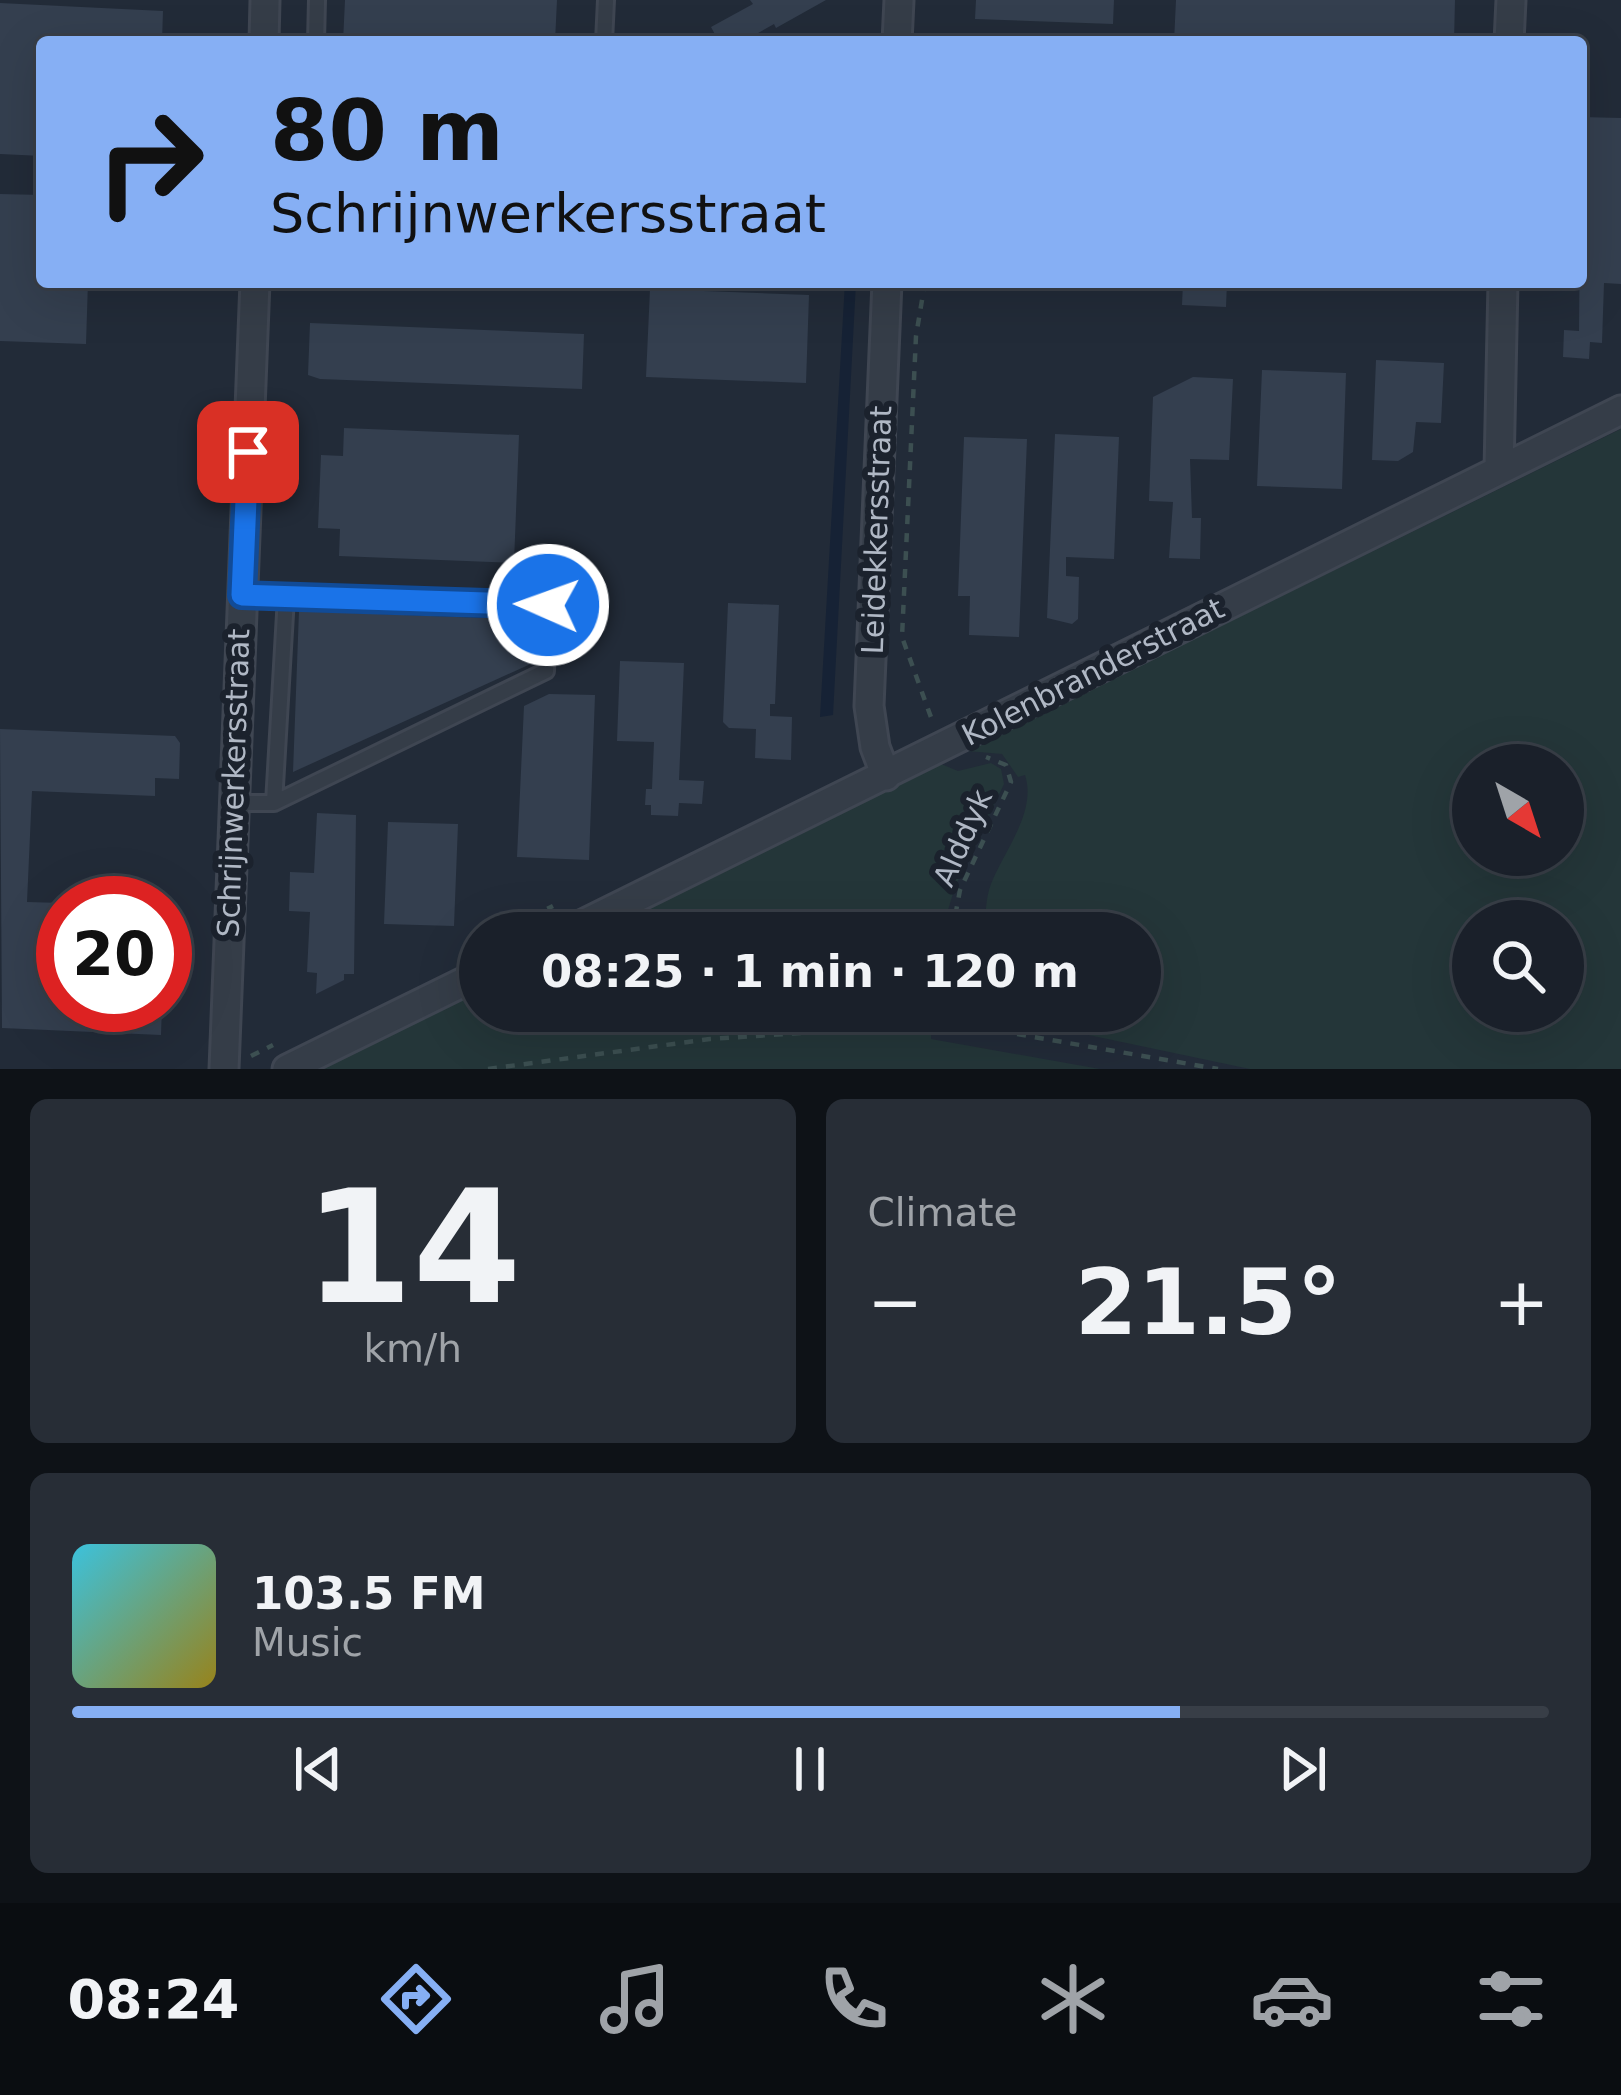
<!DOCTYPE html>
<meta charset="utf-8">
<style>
body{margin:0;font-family:"DejaVu Sans",sans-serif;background:#272d36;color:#f1f3f6;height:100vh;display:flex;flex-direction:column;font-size:45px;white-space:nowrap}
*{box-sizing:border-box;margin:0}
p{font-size:39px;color:#9fa3a8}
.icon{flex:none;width:66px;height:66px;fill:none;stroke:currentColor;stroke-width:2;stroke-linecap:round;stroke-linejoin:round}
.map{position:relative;height:1069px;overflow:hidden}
.drawer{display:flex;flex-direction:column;gap:30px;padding:30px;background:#0e1217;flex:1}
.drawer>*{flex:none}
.hud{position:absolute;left:36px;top:36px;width:1551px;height:252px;border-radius:12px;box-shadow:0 12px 48px #0002,0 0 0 3px #383e47;background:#86aff4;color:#111;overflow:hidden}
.needle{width:78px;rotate:141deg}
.fabs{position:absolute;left:1452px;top:744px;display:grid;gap:24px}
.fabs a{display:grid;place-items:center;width:132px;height:132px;border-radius:50%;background:#1a202a;box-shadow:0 12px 48px #0002,0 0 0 3px #383e47;font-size:60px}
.speed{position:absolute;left:36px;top:876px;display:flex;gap:24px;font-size:60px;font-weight:700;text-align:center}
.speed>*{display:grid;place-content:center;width:156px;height:156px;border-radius:50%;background:#1a202a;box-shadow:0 12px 48px #0002,0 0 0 3px #383e47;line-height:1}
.speed .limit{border:18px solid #d22;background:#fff;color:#111}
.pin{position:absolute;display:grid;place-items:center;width:102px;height:102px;color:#fff;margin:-51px;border-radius:24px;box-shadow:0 6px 18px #0006}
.me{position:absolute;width:132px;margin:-66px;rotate:272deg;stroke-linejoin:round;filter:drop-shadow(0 0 9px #0008)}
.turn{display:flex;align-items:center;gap:42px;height:252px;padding:0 36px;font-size:54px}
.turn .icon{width:156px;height:156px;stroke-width:2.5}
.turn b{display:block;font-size:84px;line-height:102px}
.big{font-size:90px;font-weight:700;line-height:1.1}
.drawer .card{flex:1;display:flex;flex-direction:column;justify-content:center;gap:18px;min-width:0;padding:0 42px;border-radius:18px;background:#272d36}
.drawer .dial{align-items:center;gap:0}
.dial b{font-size:156px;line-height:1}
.song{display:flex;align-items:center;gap:36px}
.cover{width:144px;height:144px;border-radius:18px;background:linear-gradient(135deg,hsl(190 70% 55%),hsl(50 70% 35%))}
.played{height:12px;border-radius:6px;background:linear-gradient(90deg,#86aff4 75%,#383e47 75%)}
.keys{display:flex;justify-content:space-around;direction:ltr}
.heat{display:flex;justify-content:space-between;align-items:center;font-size:66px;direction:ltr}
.drawer .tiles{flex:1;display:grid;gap:30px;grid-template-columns:1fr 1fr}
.card:last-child{grid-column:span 2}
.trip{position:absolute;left:459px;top:912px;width:702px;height:120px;border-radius:60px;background:#1a202a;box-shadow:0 12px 48px #0002,0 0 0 3px #383e47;font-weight:700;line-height:120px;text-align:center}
.tab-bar{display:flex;height:192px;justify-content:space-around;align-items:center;background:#0a0d11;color:#9fa3a8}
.tab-bar .icon{width:84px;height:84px}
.tab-bar .active{color:#86aff4}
.tab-bar b{font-size:54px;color:#f1f3f6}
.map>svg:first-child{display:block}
</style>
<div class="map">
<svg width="1621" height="1069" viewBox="0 0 1621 1069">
<rect width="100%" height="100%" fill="#222b38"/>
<path fill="#243639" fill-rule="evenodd" d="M1621 429V1069H1250L979 1012 1140 1011V933H984C986 917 985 899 991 884 1004 851 1037 812 1025 775L1018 777 1002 754 967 751ZM1473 765H1563V855H1473ZM1473 921H1563V1011H1473Z
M991 763 1001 769 1004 784 955 887 941 933H598L941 764 958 771Z
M480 991V1011H932L931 1039 1100 1069H322Z"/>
<path fill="#162235" d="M845 282H856L833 715 820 717Z"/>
<path fill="#343f4f" d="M345 0H557L555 42H343Z
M750 0H826L776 28 774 24 742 42H719L711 27 753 4Z
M976 0H1114L1113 24 975 19Z
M1176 0H1455L1454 42H1174Z
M0 3 163 11 162 42H42V156L0 154Z
M1581 117 1621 118V284L1604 283 1602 343 1590 342 1589 359 1563 357 1564 330 1579 331Z
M0 194 42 195V282H88L86 344 0 341Z
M1183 282H1227L1226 307 1182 305Z
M650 289 809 295 806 383 646 377Z
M310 323 584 334 582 389 320 379 308 375Z
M1376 360 1444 363 1441 423 1416 422 1413 452 1398 461 1372 460Z
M1262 370 1346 373 1342 489 1257 486Z
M1193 377 1233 379 1229 460 1190 459 1192 518H1201L1200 559 1169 558 1173 502 1149 501 1153 397Z
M344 428 519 435 514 563 339 556 340 529 318 528 321 455 343 456Z
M1055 434 1119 437 1114 559 1066 557V576L1079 577 1078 619 1072 624 1047 618Z
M964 437 1027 439 1019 637 969 635 970 596H958Z
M728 603 779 605 775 704H770V716L792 717 791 760 755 758 756 729 729 728 723 722Z
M299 611 537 620 535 662 293 772Z
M620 661 684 663 679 780 704 781 702 804 679 803 678 816 651 815V805H645L646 789H652L654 742 617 741Z
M549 694 595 695 589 860 517 857 524 706Z
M0 729 175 736 180 743 179 779 155 778V796L32 791 27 902 63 903V1005H162L161 1035 2 1028Z
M317 813 356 815 354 974H344V980L316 994 317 973 307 972 310 912 289 911 290 872 314 873Z
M388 822 458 824 454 926 384 924Z"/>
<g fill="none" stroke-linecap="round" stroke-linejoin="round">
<g stroke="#3f4652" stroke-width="20">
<path id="service" d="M316 42 317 0
M604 42 606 0
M233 803H274L546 671 548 605 243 595
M274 803 286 597"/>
</g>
<g stroke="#3f4652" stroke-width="33">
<path id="minor" d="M264 42 265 0
M897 42 899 0
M1509 42 1511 0
M1499 470 1503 282
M886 776 875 747 869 706 887 282
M565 933 1621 410
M224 1069 255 282
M287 1069 480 974"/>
</g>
<path stroke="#3c4f51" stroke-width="4.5" stroke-dasharray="9 9" stroke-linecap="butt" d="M925 282 916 336 902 637 932 720
M499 933 553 906
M952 933 960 890 1011 782 1006 765 986 757
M969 1011 1005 1032 1218 1069
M251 1056 273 1045
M488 1069 710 1039 980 1021"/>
<use href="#service" stroke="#353d48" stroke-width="14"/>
<use href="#minor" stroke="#353d48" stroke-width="27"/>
</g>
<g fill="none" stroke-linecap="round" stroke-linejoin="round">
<g stroke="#114b97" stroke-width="30">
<path id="route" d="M248 452 242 595 548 605"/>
</g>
<use href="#route" stroke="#1a73e8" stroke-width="21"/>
</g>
<g text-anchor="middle" stroke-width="12" stroke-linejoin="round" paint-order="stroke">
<g font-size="30" fill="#b0b8c5" stroke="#1b222d">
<text transform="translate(877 530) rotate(-88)" y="10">Leidekkersstraat</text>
<text transform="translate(1093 672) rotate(-27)" y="10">Kolenbranderstraat</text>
<text transform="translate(234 783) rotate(-88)" y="10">Schrijnwerkersstraat</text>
<text transform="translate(963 838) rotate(-66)" y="10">Alddyk</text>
</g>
</g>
</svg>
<div class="fabs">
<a><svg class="needle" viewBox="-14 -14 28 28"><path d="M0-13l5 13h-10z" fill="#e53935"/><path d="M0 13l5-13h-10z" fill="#9fa3a8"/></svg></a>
<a><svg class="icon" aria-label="search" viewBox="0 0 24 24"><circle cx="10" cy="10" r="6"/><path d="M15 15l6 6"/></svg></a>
</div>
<div class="speed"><div class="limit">20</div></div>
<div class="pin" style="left:248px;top:452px;background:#d93025"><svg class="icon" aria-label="arrive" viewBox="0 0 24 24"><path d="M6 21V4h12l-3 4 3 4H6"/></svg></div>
<svg class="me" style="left:548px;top:605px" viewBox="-20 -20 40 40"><circle r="17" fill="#1a73e8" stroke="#fff" stroke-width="3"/><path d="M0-11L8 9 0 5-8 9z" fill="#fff"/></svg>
<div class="trip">08:25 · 1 min · 120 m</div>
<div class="hud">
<div class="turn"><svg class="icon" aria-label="right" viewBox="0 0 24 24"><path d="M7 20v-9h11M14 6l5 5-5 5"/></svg><div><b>80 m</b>Schrijnwerkersstraat</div></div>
</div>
</div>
<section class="drawer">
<div class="tiles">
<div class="card dial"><b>14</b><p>km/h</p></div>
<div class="card"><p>Climate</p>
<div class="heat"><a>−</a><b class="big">21.5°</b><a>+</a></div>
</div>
<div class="card">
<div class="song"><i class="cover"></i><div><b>103.5 FM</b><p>Music</p></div></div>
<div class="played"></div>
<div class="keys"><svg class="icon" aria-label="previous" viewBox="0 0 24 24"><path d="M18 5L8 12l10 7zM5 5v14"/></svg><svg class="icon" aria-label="pause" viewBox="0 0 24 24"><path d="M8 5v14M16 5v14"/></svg><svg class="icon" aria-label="next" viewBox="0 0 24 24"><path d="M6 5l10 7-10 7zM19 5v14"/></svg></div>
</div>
</div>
</section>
<nav class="tab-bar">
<b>08:24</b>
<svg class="icon active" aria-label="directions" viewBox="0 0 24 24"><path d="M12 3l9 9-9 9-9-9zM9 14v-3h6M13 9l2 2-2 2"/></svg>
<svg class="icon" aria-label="music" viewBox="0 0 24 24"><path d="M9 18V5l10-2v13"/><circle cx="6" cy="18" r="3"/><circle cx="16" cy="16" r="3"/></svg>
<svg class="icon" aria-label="phone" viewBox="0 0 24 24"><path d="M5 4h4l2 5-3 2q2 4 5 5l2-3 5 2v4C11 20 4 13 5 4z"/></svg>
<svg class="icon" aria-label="climate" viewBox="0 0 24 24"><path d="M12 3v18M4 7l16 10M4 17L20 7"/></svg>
<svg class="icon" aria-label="car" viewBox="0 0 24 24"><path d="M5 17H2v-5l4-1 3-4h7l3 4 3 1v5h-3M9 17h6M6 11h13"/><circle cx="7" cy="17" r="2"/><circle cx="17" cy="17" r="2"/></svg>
<svg class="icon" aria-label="filters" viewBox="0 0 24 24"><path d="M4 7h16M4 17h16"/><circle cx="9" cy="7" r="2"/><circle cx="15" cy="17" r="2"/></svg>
</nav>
